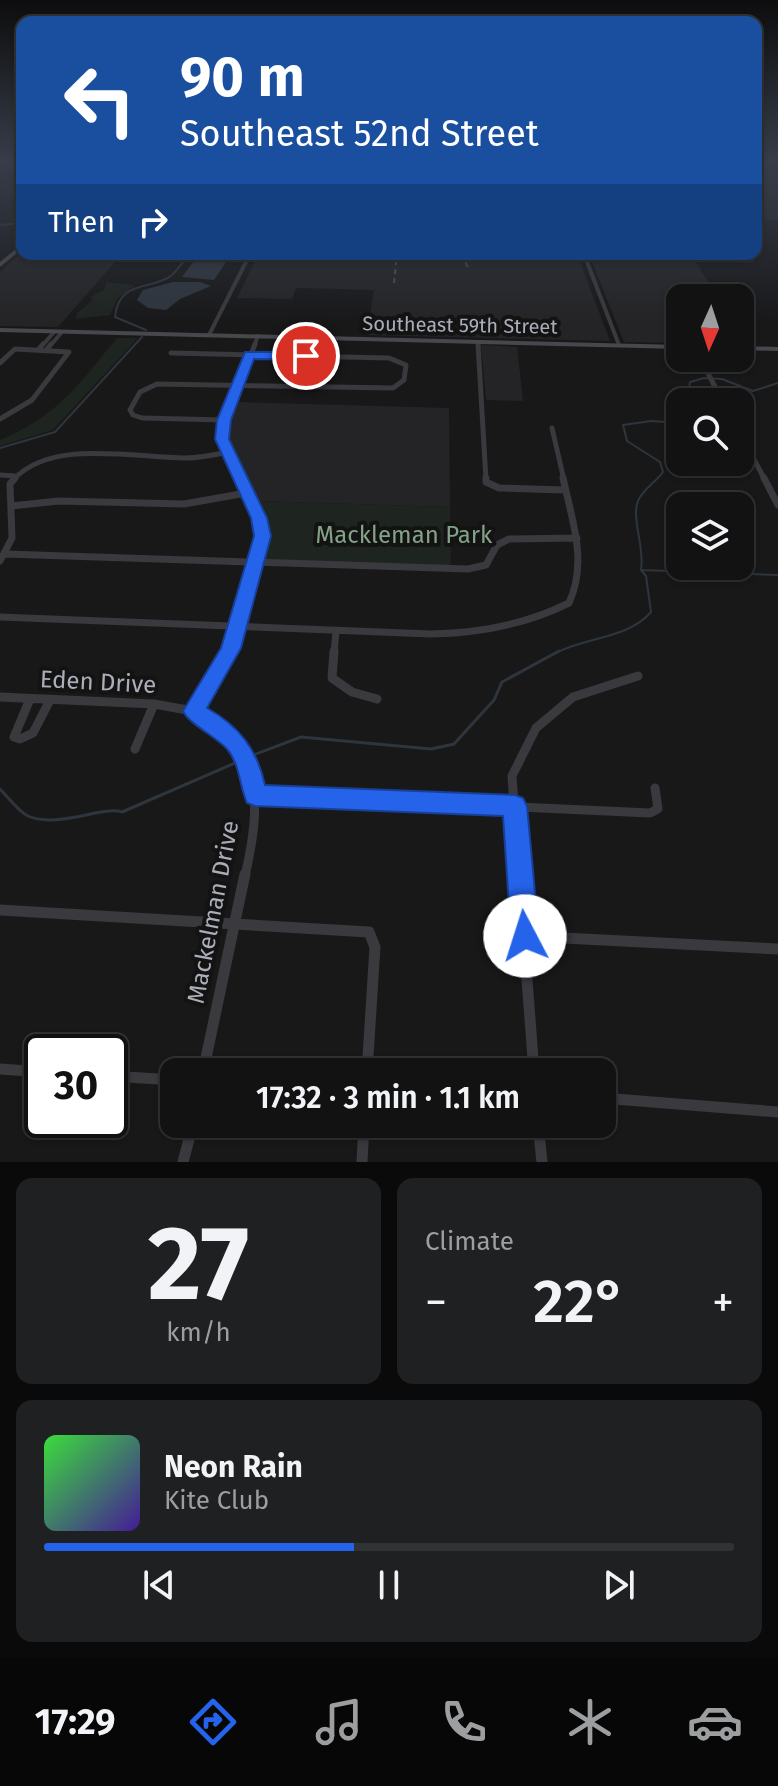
<!DOCTYPE html>
<meta charset="utf-8">
<style>
body{margin:0;font-family:"Fira Sans",sans-serif;background:#1f2021;color:#f1f3f6;height:100vh;display:flex;flex-direction:column;font-size:30px;white-space:nowrap}
*{box-sizing:border-box;margin:0}
p{font-size:26px;color:#9c9ea0}
.icon{flex:none;width:44px;height:44px;fill:none;stroke:currentColor;stroke-width:2;stroke-linecap:round;stroke-linejoin:round}
.map{position:relative;height:1162px;overflow:hidden}
.side{display:flex;flex-direction:column;gap:16px;padding:16px;background:#0a0a0a;flex:1}
.side>*{flex:none}
.hud{position:absolute;left:16px;top:16px;width:746px;height:244px;border-radius:16px;box-shadow:0 2px 6px #0004,0 0 0 2px #313233;background:#1a4fa0;color:#fff;overflow:hidden}
.needle{width:52px;rotate:183deg}
.tools{position:absolute;left:666px;top:284px;display:grid;gap:16px}
.tools a{display:grid;place-items:center;width:88px;height:88px;border-radius:16px;background:#121213;box-shadow:0 2px 6px #0004,0 0 0 2px #313233;font-size:40px}
.speed{position:absolute;left:24px;top:1034px;display:flex;gap:16px;font-size:40px;font-weight:700;text-align:center}
.speed>*{display:grid;place-content:center;width:104px;height:104px;border-radius:50%;background:#121213;box-shadow:0 2px 6px #0004,0 0 0 2px #313233;line-height:1}
.speed .limit{border:4px solid #111;border-radius:12px;background:#fff;color:#111}
.pin{position:absolute;display:grid;place-items:center;width:68px;height:68px;color:#fff;margin:-34px;border:4px solid #fff;border-radius:50%;box-shadow:0 2px 8px #0007}
.me{position:absolute;width:88px;margin:-44px;rotate:355deg;stroke-linejoin:round;filter:drop-shadow(0 0 6px #0008)}
.turn{display:flex;align-items:center;gap:28px;height:168px;padding:0 32px;font-size:36px}
.turn .icon{width:104px;height:104px;stroke-width:2.5}
.turn b{display:block;font-size:56px;line-height:68px}
.then{display:flex;align-items:center;height:76px;padding:0 32px;background:#0003;gap:16px;font-size:30px}
.big{font-size:60px;font-weight:600;line-height:1.1}
.side .tile{flex:1;display:flex;flex-direction:column;justify-content:center;gap:12px;min-width:0;padding:0 28px;border-radius:16px;background:#1f2021}
.side .dial{align-items:center;gap:0}
.dial b{font-size:104px;line-height:1}
.song{display:flex;align-items:center;gap:24px}
.cover{width:96px;height:96px;border-radius:12px;background:linear-gradient(135deg,hsl(120 70% 55%),hsl(260 70% 35%))}
.played{height:8px;border-radius:4px;background:linear-gradient(90deg,#2563eb 45%,#313233 45%)}
.keys{display:flex;justify-content:space-around;direction:ltr}
.heat{display:flex;justify-content:space-between;align-items:center;font-size:44px;direction:ltr}
.side .tiles{flex:1;display:grid;gap:16px;grid-template-columns:1fr 1fr}
.tile:last-child{grid-column:span 2}
.trip{position:absolute;left:160px;top:1058px;width:456px;height:80px;border-radius:16px;background:#121213;box-shadow:0 2px 6px #0004,0 0 0 2px #313233;font-weight:600;line-height:80px;text-align:center}
.dock{display:flex;height:128px;justify-content:space-around;align-items:center;background:#070708;color:#9c9ea0}
.dock .icon{width:56px;height:56px}
.dock .active{color:#2563eb}
.dock b{font-size:36px;color:#f1f3f6}
.map>svg:first-child{display:block}
</style>
<div class="map">
<svg width="778" height="1162" viewBox="0 0 778 1162">
<rect width="100%" height="100%" fill="#181819"/>
<path fill="#242426" d="M756 160H764L778 173V220H756Z
M22 252V254H122L58 327 0 326V272Z
M259 254H577L610 341 367 335 374 290 296 288 292 299 237 298Z
M589 254H747L754 263 696 262 718 298H680V343L624 342Z
M481 345 517 347 523 401 486 400Z
M235 402 449 408 450 507 258 501 225 434Z"/>
<path fill="#1e241f" d="M106 282 135 285 117 299 110 315 76 319 77 313 92 301 91 296 104 290Z
M117 338H138L53 430 0 446V440C59 415 78 385 117 338Z
M258 501 450 507 451 566 266 560 262 554 267 531Z"/>
<path fill="#2e353d" d="M194 261H223L226 262 214 280 182 277Z
M173 282H200L211 286 180 299 166 310 148 308 137 300 143 290Z"/>
<g fill="none" stroke-linecap="round" stroke-linejoin="round">
<path stroke="#2e353d" stroke-width="2" d="M22 216 19 218 22 219
M0 225 22 223
M146 330 115 317C119 278 153 291 172 275 181 267 181 260 194 254
M687 402 690 382 704 378 722 379 753 391 778 383
M0 448 55 432 142 337
M642 570 778 575
M556 653C585 637 628 639 651 612L646 576 641 570C645 548 631 518 638 501 643 489 656 482 663 472L660 462 627 441 623 425 651 421 680 423"/>
<path stroke="#2e353d" stroke-width="3" d="M248 757 301 737 431 749 454 744 494 700 502 682 559 651
M0 789C8 797 18 811 28 816 56 829 106 805 122 812L242 760"/>
<path stroke="#39393e" stroke-width="4" d="M584 254 619 345
M209 335 250 254
M478 342V346
M42 346 54 332
M50 346 62 332
M254 346 258 336"/>
<path stroke="#39393e" stroke-width="5" d="M478 344 486 480
M38 350 43 344
M46 350 51 344
M171 353 389 358 406 365 404 380 393 388 157 384 140 392 130 410 133 415 142 418 224 420
M700 358 723 402
M0 363 15 349 69 352 32 400 0 419
M552 428 564 480
M740 433 765 480
M0 475 15 476
M13 480C51 438 135 458 185 458 200 458 214 455 228 452
M242 480 221 434 255 344"/>
<path stroke="#39393e" stroke-width="7" d="M486 478V482L499 488 564 490
M764 478 778 505
M11 506 59 501 184 504 246 493
M5 554 468 569 486 565 497 545 509 539 577 538
M0 561 12 538 10 484 15 478
M0 617 431 634C480 633 525 625 569 603 588 562 572 520 563 478
M229 653 263 536 259 518 241 478
M334 653 336 631"/>
<path stroke="#39393e" stroke-width="9" d="M230 651 221 671 193 711C265 749 261 805 245 876
M334 651 332 678 352 692 377 699
M0 697 154 704 193 711
M30 699 14 737 20 739 33 733 50 700
M135 749 154 704
M255 795 650 813 658 809 655 788
M519 876 512 776 536 728 573 697 638 676"/>
<path stroke="#39393e" stroke-width="11" d="M519 874 534 1072
M0 910 369 932 375 947 367 1072
M525 936 778 949
M0 1069 42 1072
M203 1072 245 874
M110 1076 174 1080
M602 1098 778 1112
M538 1124 542 1162
M183 1162 193 1124
M362 1162 364 1124"/>
<path fill="#47484e" fill-rule="evenodd" d="M774 160 778 164V167L769 160Z
M22 244V249L0 267V262Z
M0 328 680 345V349L0 332Z
M740 346 778 347V351L740 350Z"/>
<path stroke="#4c4d53" stroke-width="2" stroke-dasharray="5 4" stroke-linecap="butt" d="M462 254 468 268
M394 283 397 254"/>
</g>
<linearGradient id="sky" x2="0" y2="1"><stop stop-color="#0d0d0e"/><stop offset="0.5" stop-color="#373d49"/><stop offset="1" stop-color="#373d49" stop-opacity="0"/></linearGradient>
<rect width="778" height="323" fill="url(#sky)"/>
<path fill="#2563eb" stroke="#184099" stroke-width="2" d="M245 352H306L312 356 306 360 254 359 231 420 229 439 267 518 271 536 241 648 207 708C239 726 257 749 265 785L515 795 523 798 527 806 539 936 535 946 525 950 515 946 511 936 503 816 255 806 247 803C239 785 240 764 227 749 215 736 189 724 183 711L221 648 254 536 251 518 215 439 217 420Z"/>
<g text-anchor="middle" stroke-width="8" stroke-linejoin="round" paint-order="stroke">
<g font-size="20" fill="#abaeb8" stroke="#131314">
<text transform="translate(460 325) rotate(1)" y="7">Southeast 59th Street</text>
</g>
<g font-size="24" fill="#83a287" stroke="#131314">
<text x="404" y="543">Mackleman Park</text>
</g>
<g font-size="24" fill="#abaeb8" stroke="#131314">
<text transform="translate(98 682) rotate(3)" y="8">Eden Drive</text>
<text transform="translate(213 912) rotate(-79)" y="8">Mackelman Drive</text>
</g>
</g>
</svg>
<div class="tools">
<a><svg class="needle" viewBox="-14 -14 28 28"><path d="M0-13l5 13h-10z" fill="#e53935"/><path d="M0 13l5-13h-10z" fill="#9c9ea0"/></svg></a>
<a><svg class="icon" aria-label="search" viewBox="0 0 24 24"><circle cx="10" cy="10" r="6"/><path d="M15 15l6 6"/></svg></a>
<a><svg class="icon" aria-label="layers" viewBox="0 0 24 24"><path d="M12 4l9 5-9 5-9-5zM3 14l9 5 9-5"/></svg></a>
</div>
<div class="speed"><div class="limit">30</div></div>
<div class="pin" style="left:306px;top:356px;background:#d93025"><svg class="icon" aria-label="arrive" viewBox="0 0 24 24"><path d="M6 21V4h12l-3 4 3 4H6"/></svg></div>
<svg class="me" style="left:525px;top:936px" viewBox="-20 -20 40 40"><circle r="19" fill="#fff"/><path d="M0-13L10 11 0 6-10 11z" fill="#2563eb"/></svg>
<div class="trip">17:32 · 3 min · 1.1 km</div>
<div class="hud">
<div class="turn"><svg class="icon" aria-label="left" viewBox="0 0 24 24"><path d="M17 20v-9H6M10 6l-5 5 5 5"/></svg><div><b>90 m</b>Southeast 52nd Street</div></div>
<div class="then">Then<svg class="icon" aria-label="right" viewBox="0 0 24 24"><path d="M7 20v-9h11M14 6l5 5-5 5"/></svg></div>
</div>
</div>
<section class="side">
<div class="tiles">
<div class="tile dial"><b>27</b><p>km/h</p></div>
<div class="tile"><p>Climate</p>
<div class="heat"><a>−</a><b class="big">22°</b><a>+</a></div>
</div>
<div class="tile">
<div class="song"><i class="cover"></i><div><b>Neon Rain</b><p>Kite Club</p></div></div>
<div class="played"></div>
<div class="keys"><svg class="icon" aria-label="previous" viewBox="0 0 24 24"><path d="M18 5L8 12l10 7zM5 5v14"/></svg><svg class="icon" aria-label="pause" viewBox="0 0 24 24"><path d="M8 5v14M16 5v14"/></svg><svg class="icon" aria-label="next" viewBox="0 0 24 24"><path d="M6 5l10 7-10 7zM19 5v14"/></svg></div>
</div>
</div>
</section>
<nav class="dock">
<b>17:29</b>
<svg class="icon active" aria-label="directions" viewBox="0 0 24 24"><path d="M12 3l9 9-9 9-9-9zM9 14v-3h6M13 9l2 2-2 2"/></svg>
<svg class="icon" aria-label="music" viewBox="0 0 24 24"><path d="M9 18V5l10-2v13"/><circle cx="6" cy="18" r="3"/><circle cx="16" cy="16" r="3"/></svg>
<svg class="icon" aria-label="phone" viewBox="0 0 24 24"><path d="M5 4h4l2 5-3 2q2 4 5 5l2-3 5 2v4C11 20 4 13 5 4z"/></svg>
<svg class="icon" aria-label="climate" viewBox="0 0 24 24"><path d="M12 3v18M4 7l16 10M4 17L20 7"/></svg>
<svg class="icon" aria-label="car" viewBox="0 0 24 24"><path d="M5 17H2v-5l4-1 3-4h7l3 4 3 1v5h-3M9 17h6M6 11h13"/><circle cx="7" cy="17" r="2"/><circle cx="17" cy="17" r="2"/></svg>
</nav>
